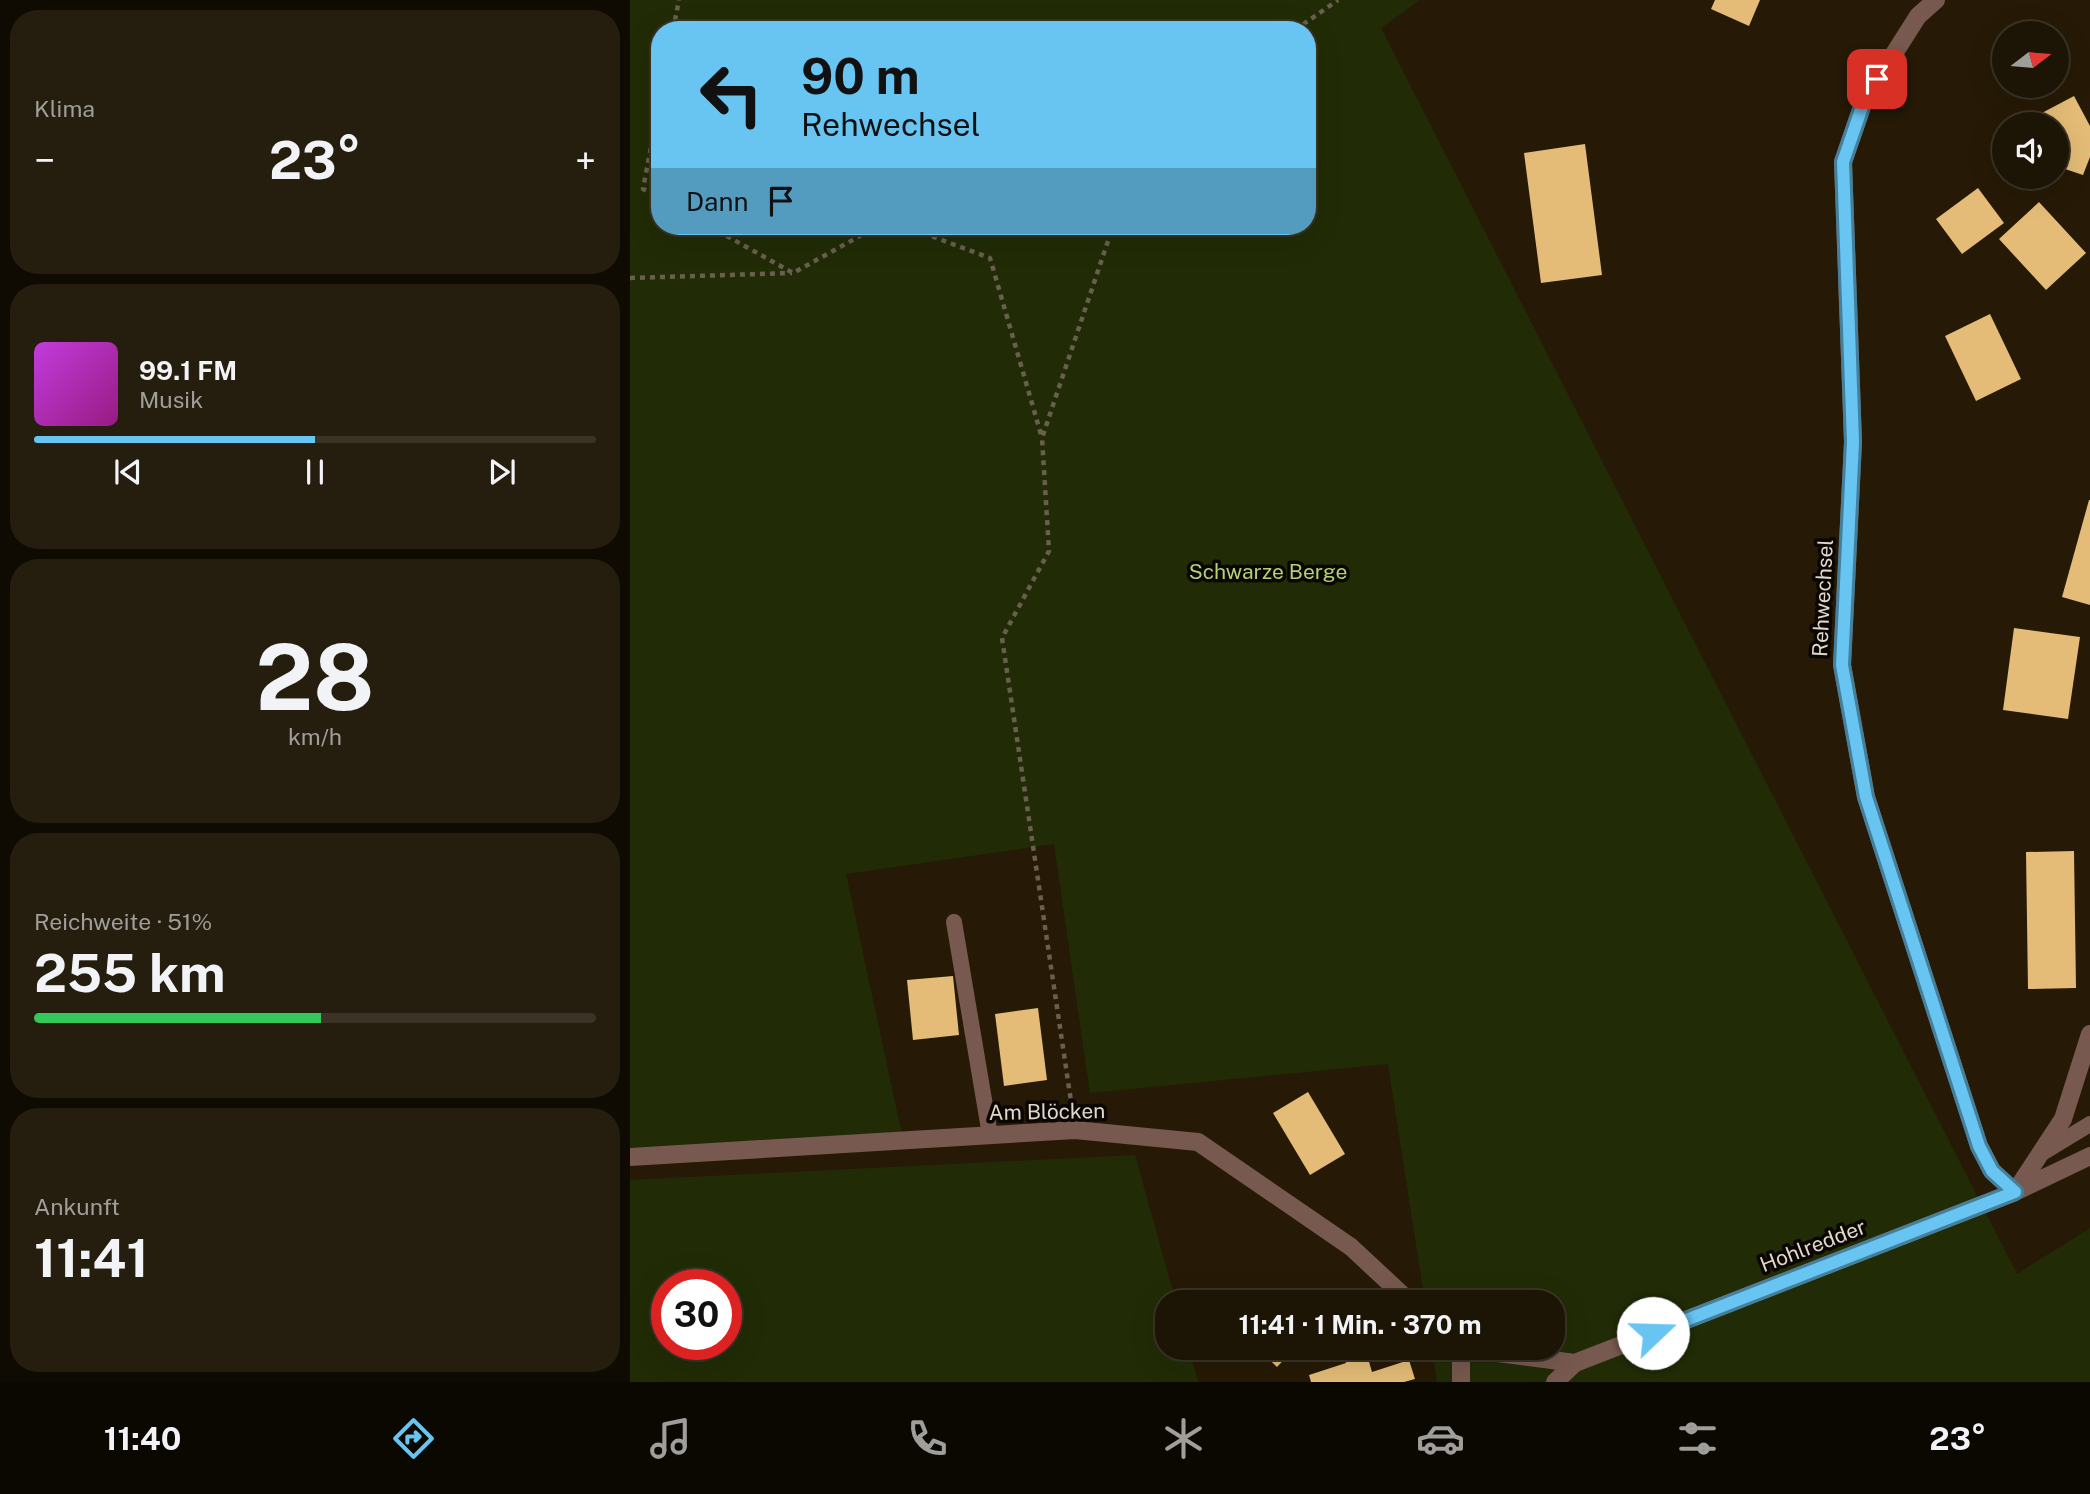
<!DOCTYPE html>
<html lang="de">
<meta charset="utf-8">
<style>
body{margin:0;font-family:"Public Sans",sans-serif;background:#251d0e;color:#f1f3f6;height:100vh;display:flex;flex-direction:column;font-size:26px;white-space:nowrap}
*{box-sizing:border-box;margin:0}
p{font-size:23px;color:#a09e9a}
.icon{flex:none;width:38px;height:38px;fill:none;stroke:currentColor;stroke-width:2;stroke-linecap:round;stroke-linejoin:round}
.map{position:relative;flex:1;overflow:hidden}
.drawer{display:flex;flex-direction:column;gap:10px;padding:10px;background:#0f0b02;width:630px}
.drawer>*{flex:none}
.hud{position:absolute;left:21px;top:21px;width:665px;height:214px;border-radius:28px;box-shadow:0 7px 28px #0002,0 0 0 2px #3a3326;background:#68c4f0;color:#111;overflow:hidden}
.needle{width:46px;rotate:74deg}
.tools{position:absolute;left:1362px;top:21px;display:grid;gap:14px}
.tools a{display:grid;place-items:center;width:77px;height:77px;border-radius:50%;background:#1c1404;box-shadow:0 7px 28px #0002,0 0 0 2px #3a3326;font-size:35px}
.speed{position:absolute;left:21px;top:1269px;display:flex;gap:14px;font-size:35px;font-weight:700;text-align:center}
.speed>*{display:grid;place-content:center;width:91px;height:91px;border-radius:50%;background:#1c1404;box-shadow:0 7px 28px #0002,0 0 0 2px #3a3326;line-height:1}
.speed .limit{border:10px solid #d22;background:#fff;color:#111}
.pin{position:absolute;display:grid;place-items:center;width:60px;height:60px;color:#fff;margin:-30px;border-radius:14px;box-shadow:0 4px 10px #0006}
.me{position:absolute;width:77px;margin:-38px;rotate:69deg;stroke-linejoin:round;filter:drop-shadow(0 0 5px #0008)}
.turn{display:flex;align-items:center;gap:24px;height:147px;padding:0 35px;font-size:32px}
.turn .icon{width:91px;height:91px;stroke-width:2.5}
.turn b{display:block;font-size:49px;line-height:60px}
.then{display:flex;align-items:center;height:66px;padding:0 35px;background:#0003;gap:14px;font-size:26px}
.big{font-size:52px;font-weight:700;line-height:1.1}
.drawer .tile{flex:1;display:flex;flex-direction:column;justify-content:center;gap:10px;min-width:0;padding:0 24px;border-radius:28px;background:#251d0e}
.drawer .dial{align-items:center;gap:0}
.dial b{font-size:91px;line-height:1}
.song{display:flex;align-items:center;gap:21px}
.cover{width:84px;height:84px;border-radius:10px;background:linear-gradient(135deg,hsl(290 70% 55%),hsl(310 70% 35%))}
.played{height:7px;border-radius:4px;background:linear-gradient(90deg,#68c4f0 50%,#3a3326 50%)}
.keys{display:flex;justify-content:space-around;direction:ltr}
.heat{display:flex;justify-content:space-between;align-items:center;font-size:38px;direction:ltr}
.charge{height:10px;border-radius:5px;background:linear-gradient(90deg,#34c759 51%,#3a3326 0)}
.trip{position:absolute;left:525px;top:1290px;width:410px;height:70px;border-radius:28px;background:#1c1404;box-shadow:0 7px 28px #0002,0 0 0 2px #3a3326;font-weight:700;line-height:70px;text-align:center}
.tabs{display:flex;height:112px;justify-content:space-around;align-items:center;background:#0b0802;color:#a09e9a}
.tabs .icon{width:49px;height:49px}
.tabs .selected{color:#68c4f0}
.tabs b{font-size:32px;color:#f1f3f6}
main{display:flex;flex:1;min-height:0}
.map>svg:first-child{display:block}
</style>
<main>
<section class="drawer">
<div class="tile"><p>Klima</p>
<div class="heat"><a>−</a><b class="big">23°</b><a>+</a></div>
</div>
<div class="tile">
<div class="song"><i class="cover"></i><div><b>99.1 FM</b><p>Musik</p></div></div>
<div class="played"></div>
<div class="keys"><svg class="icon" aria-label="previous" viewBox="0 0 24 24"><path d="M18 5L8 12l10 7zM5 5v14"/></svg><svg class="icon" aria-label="pause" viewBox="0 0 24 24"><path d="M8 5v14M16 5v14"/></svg><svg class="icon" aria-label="next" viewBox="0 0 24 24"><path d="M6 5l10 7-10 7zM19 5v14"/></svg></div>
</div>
<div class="tile dial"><b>28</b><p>km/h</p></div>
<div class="tile"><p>Reichweite · 51%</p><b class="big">255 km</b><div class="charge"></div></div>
<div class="tile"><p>Ankunft</p><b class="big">11:41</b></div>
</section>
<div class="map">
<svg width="1460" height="1382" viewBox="0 0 1460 1382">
<rect width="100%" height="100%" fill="#261a06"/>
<path fill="#212c06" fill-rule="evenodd" d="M0 0H790L751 28 1387 1274 1460 1228V1382H807L802 1348H922V1302H795L758 1064 460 1093 424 844 216 874 272 1135 0 1151ZM30 30H677V226H30Z
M505 1155 546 1302H537V1348H559L568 1382H0V1180ZM37 1284H96V1344H37Z"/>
<path fill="#e4bc77" d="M1085 0H1130L1119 26 1081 9Z
M1444 96 1460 126V157L1453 175 1426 166V124H1414L1408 115Z
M955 144 972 275 911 283 894 153Z
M1348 188 1374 223 1332 254 1306 219Z
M1409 202 1456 253 1416 290 1369 239Z
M1360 314 1391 379 1346 401 1315 336Z
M1459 500H1460V605L1432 597Z
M1384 628 1450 637 1438 719 1373 710Z
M1444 851 1446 988 1398 989 1396 852Z
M323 976 329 1035 283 1040 277 980Z
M408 1008 417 1080 374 1086 365 1014Z
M678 1092 715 1154 680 1175 643 1113Z
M627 1348H665L647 1367Z
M735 1348 742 1372 779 1360 785 1379 774 1382H681L679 1375 716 1363 714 1355Z"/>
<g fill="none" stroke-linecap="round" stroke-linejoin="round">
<path stroke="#695f4e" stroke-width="4.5" stroke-dasharray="5 5" stroke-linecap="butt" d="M43 30 49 0
M665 30 708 0
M30 99 13 189 30 198
M79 226 163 273 248 226
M274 226 360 258 412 438
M0 278 162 273
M442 1108 372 638 419 551 412 438 483 226"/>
<path stroke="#78594f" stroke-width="16" d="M324 922 360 1135
M1409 1155 1460 1124"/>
<path stroke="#78594f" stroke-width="18" d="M1306 0 1288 16 1234 101 1213 162 1223 442 1212 665 1236 797 1349 1146 1362 1171 1385 1192
M0 1157 445 1130 568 1142 721 1247 780 1302
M1387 1189 1433 1119 1460 1034
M829 1348 945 1363
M831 1350V1382
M925 1382 945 1363 1385 1192 1460 1156"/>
</g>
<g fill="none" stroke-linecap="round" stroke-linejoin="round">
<g stroke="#447f9c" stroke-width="18">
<path id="route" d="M1023 1333 1385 1192 1362 1171 1349 1146 1236 797 1212 665 1223 442 1213 162 1234 101 1247 79"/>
</g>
<use href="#route" stroke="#68c4f0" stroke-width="12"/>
</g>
<g text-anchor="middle" stroke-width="7" stroke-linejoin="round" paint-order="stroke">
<g font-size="21" fill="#b1d272" stroke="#0b0602">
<text x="638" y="579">Schwarze Berge</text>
</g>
<g font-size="21" fill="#dfd8cc" stroke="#0b0602">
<text transform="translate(1193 598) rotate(-87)" y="7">Rehwechsel</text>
<text transform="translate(417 1112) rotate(-1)" y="7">Am Blöcken</text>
<text transform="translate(1183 1246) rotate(-21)" y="7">Hohlredder</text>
</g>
</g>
</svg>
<div class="tools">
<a><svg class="needle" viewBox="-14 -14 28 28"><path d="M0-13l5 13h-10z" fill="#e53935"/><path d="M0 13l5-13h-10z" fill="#a09e9a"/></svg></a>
<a><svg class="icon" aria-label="sound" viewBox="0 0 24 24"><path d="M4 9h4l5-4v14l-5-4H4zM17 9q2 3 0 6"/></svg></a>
</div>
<div class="speed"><div class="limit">30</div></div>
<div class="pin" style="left:1247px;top:79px;background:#d93025"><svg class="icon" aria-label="arrive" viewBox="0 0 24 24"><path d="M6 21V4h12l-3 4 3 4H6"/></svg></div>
<svg class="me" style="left:1023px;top:1333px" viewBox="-20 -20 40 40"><circle r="19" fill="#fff"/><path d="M0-13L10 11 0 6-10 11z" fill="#68c4f0"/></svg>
<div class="trip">11:41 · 1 Min. · 370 m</div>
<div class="hud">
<div class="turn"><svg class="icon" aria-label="left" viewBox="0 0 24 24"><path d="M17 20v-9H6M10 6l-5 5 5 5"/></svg><div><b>90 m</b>Rehwechsel</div></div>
<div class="then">Dann<svg class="icon" aria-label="arrive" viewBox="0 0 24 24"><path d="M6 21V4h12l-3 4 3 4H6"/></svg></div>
</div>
</div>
</main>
<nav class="tabs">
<b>11:40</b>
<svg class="icon selected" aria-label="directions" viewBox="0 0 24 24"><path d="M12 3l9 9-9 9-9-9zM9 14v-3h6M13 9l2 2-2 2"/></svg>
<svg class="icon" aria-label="music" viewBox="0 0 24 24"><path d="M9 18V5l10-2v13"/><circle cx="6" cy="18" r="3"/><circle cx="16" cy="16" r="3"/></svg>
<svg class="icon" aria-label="phone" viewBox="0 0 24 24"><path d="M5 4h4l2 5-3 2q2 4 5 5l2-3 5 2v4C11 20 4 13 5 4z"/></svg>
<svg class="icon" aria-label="climate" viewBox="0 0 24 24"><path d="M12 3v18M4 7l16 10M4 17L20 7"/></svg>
<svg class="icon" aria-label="car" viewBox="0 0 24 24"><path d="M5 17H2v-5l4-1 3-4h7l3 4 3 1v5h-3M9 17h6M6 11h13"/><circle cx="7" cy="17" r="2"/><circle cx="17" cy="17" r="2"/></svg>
<svg class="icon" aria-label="filters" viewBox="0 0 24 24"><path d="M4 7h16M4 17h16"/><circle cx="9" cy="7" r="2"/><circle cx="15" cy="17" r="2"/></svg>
<b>23°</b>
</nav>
